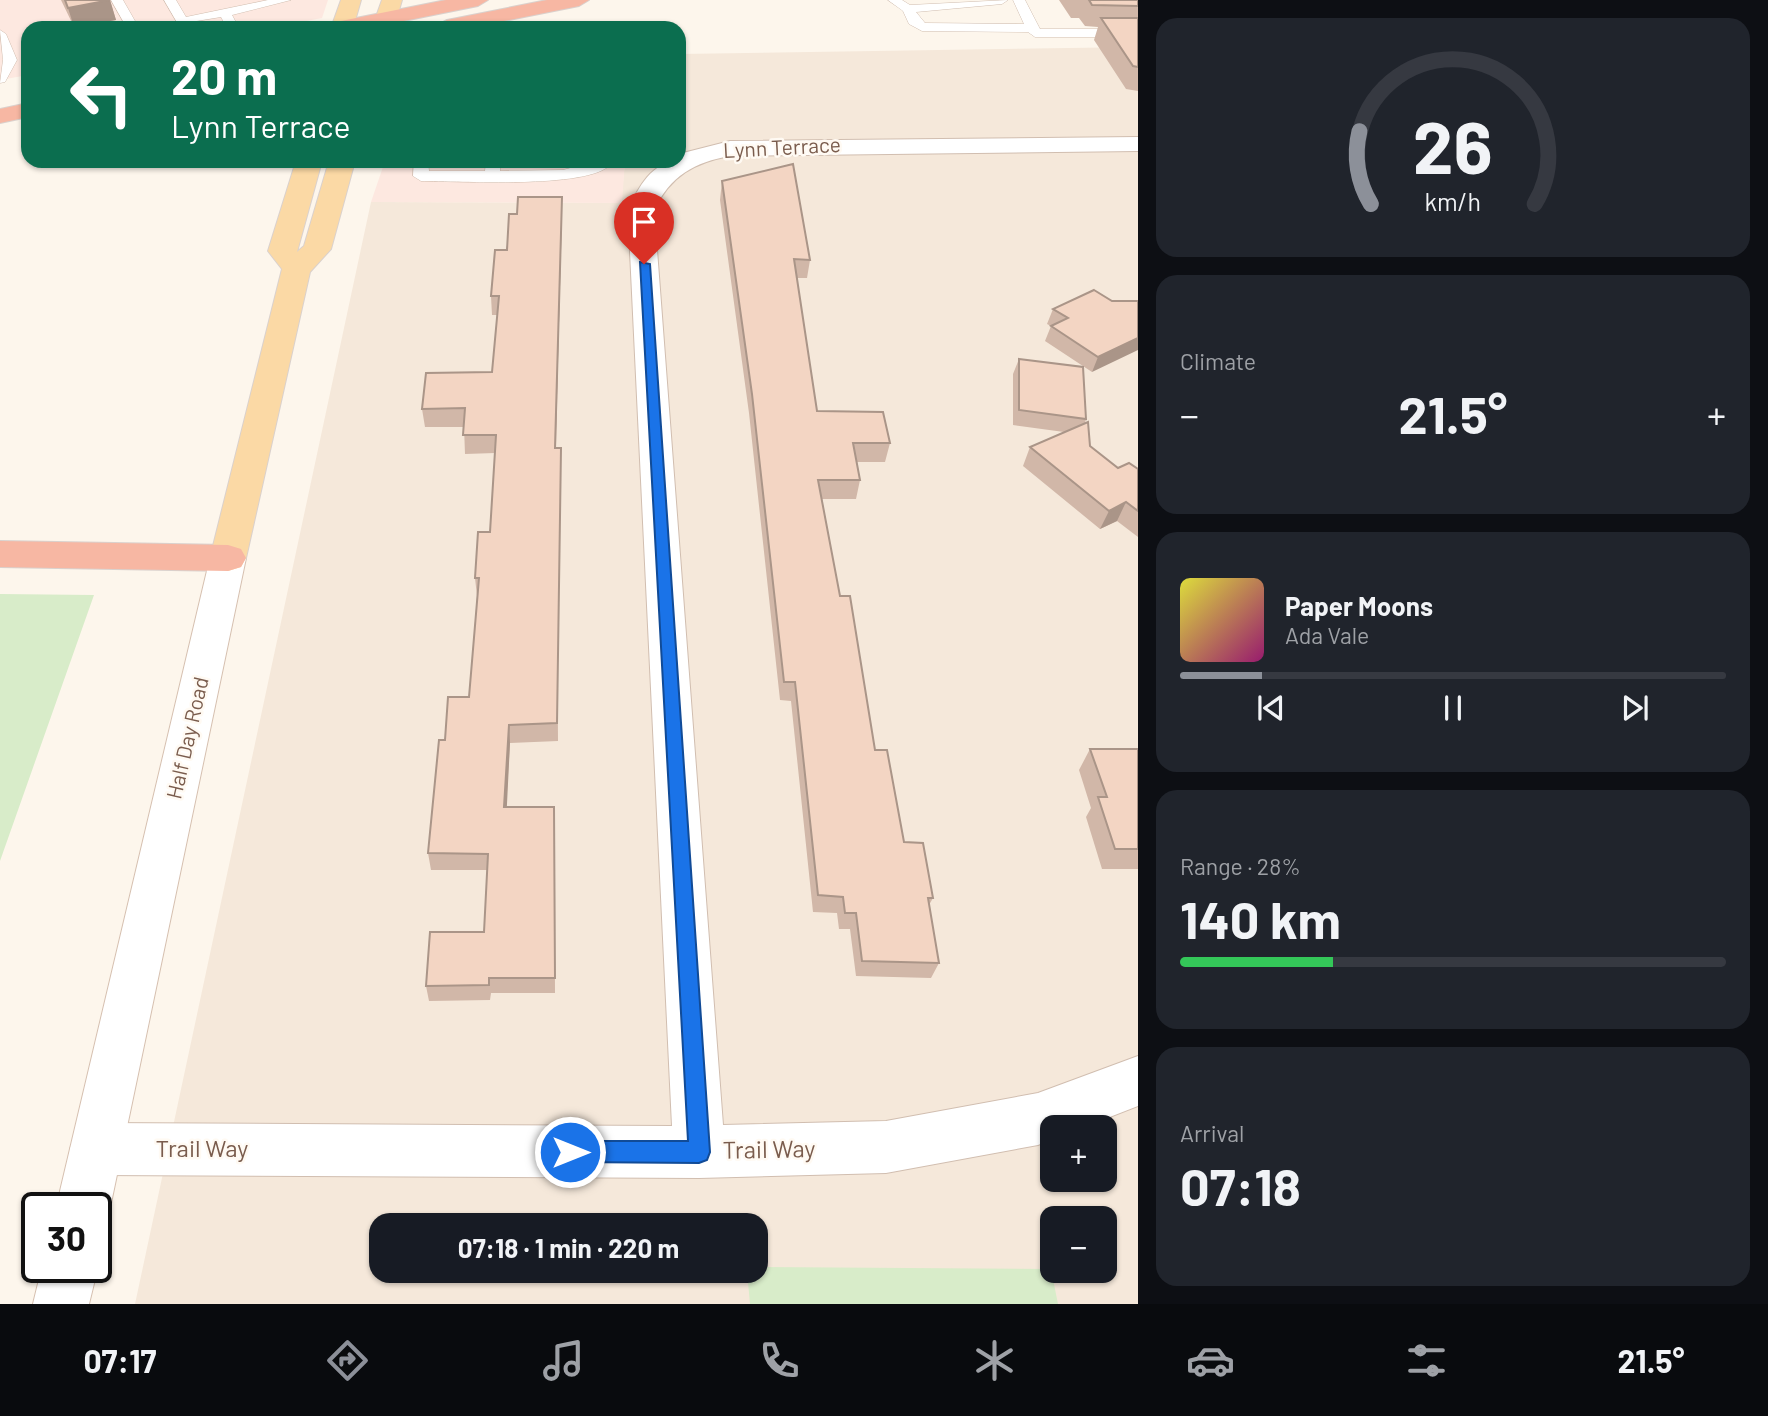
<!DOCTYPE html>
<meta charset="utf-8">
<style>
body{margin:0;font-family:Barlow,sans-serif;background:#20242c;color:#f1f3f6;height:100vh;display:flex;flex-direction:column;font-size:26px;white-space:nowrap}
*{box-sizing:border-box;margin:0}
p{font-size:23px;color:#9ea1a6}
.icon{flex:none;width:38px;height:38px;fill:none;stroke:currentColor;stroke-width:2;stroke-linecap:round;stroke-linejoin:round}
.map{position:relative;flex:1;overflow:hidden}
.side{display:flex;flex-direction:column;gap:18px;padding:18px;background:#0d0f14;width:630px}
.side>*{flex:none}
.top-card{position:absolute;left:21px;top:21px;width:665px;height:147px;border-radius:21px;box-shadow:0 2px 5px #0004;background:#0b6e4f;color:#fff;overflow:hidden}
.fabs{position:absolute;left:1040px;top:1115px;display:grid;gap:14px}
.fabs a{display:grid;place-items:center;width:77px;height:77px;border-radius:14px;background:#171b24;box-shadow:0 2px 5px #0004;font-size:35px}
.speed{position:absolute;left:21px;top:1192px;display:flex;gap:14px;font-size:35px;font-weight:700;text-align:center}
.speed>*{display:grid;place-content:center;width:91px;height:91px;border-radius:50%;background:#171b24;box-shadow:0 2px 5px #0004;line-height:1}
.speed .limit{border:4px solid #111;border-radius:10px;background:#fff;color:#111}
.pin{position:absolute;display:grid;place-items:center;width:60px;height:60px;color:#fff;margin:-72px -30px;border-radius:50% 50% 50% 0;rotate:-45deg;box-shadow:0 0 7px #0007}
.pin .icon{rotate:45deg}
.me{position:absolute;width:77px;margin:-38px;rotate:90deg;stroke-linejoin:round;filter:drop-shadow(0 0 5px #0008)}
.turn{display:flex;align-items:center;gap:24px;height:147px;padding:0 35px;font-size:32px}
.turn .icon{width:91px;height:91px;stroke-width:2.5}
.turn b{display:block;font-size:49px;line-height:60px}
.big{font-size:52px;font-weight:700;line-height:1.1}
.side .tile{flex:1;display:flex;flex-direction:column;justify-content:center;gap:10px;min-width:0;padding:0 24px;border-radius:21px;background:#20242c}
.side .dial{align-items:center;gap:0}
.dial svg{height:182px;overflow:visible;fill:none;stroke:#363941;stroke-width:7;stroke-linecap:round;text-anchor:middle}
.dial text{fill:#f1f3f6;stroke:none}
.song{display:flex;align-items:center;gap:21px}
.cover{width:84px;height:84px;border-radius:10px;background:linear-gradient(135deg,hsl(60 70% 55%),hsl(320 70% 35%))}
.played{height:7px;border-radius:4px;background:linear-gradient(90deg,#8c9099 15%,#363941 15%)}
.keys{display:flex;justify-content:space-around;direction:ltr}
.heat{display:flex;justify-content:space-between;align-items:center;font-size:38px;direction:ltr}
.charge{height:10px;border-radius:5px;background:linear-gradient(90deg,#34c759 28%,#363941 0)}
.trip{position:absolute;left:369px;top:1213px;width:399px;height:70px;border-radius:21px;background:#171b24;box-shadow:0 2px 5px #0004;font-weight:700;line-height:70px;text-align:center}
.dock{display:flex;height:112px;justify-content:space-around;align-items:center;background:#090b0e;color:#9ea1a6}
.dock .icon{width:49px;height:49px}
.dock .current{color:#8c9099}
.dock b{font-size:32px;color:#f1f3f6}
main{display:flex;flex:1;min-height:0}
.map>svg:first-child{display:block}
</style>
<main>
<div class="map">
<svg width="1138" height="1304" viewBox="0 0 1138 1304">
<rect width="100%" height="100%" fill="#fdf6ec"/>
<path fill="#f5e8da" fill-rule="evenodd" d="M1138 47V1304H135L371 202 621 203 625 161H679V54ZM1052 1127H1104V1180H1052ZM1052 1218H1104V1270H1052ZM382 1225H756V1270H382Z"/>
<path fill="#fde8e0" d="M0 0H328L322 18 270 28H28V75L0 80Z
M385 161H625L622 203 371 202Z"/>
<path fill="#d8ecc9" d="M0 594 94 595 0 861Z
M756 1267 1051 1269 1058 1304H750L747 1271 756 1270Z"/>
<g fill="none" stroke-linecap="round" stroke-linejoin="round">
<g stroke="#d1beb0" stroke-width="1">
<path id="lane" d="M111 0H123L139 28H127Z
M164 0H176L186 17 268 0H291L232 15 239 28H227L221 17 178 24Z
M888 0H902L910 5 1008 0 1002 4 916 12 925 23 1024 24 1013 0H1025L1040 29H1138V37H1035L1028 32 922 31 909 24 903 11Z
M485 15 498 28H485L479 19Z
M0 30 6 34 17 60 5 82 0 83 3 60Z
M414 161H428L429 171H485L486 161H500V171L563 170 596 161H610V165C587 189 458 181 421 181L413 176Z"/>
</g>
<g stroke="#d1beb0" stroke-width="2">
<path id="street" d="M1138 137V151L730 156C695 162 670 176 654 210L723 1125 886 1121 1038 1093 1138 1056V1106L1084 1127H1052V1139L1038 1145 886 1173 699 1178 96 1175 78 1167 70 1149 78 1131 96 1123 672 1126 628 210C638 188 652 161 679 161V154L730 141Z"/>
</g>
<g stroke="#d6c0b0" stroke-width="2">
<path id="secondary" d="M228 545 241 549 246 558 110 1208 102 1227 96 1229V1208H56L210 558 215 549Z
M96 1264 98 1267 89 1304H33L42 1267H96Z"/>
</g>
<g stroke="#dad1cd" stroke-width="2">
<path id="primary" d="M341 0H361L353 28H331Z
M382 0H402L394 28H372Z
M296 161H322L297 252 304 246 329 161H355L331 249 310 272 246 558 241 567 228 571 215 567 210 558 282 269 268 251Z"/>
</g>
<g stroke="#dad1cd" stroke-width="2">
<path id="highway" d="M446 0H488L478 6 369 28H325L336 22Z
M547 0H589L579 6 469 28 436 26 447 20Z
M28 103V117L0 123V109Z
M0 541 228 545 241 549 246 558 241 567 228 571 0 567Z"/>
</g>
<use href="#lane" fill="#fff" fill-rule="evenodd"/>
<use href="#street" fill="#fff" fill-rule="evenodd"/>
<use href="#secondary" fill="#fff" fill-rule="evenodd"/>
<use href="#primary" fill="#fbd9a5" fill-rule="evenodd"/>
<use href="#highway" fill="#f7b7a3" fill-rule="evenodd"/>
</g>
<path fill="#d1b7a8" d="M61 0H110L116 20 74 27Z
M1059 0H1138V91L1126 89 1094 40 1098 27 1085 26 1079 18H1071Z
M722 181 810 260 807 278H797L817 411 890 443 885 462H857L860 480 856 499H822L840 596 875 750 904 842 933 898 929 905 939 963 931 978 856 976 850 929H839L837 913 813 912 791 701 780 700 749 413 720 200Z
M562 197 556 448 558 741 510 743 506 807H554L555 993H491L490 1000 429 1001 426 986 484 932 487 870H431L428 853 445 740 469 697 477 596 475 578 490 532 495 453 465 454 464 427H425L422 409 492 372 497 315H492L491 296 517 214Z
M1112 301H1138L1092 372 1045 341 1051 326 1047 324 1053 309Z
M1019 359 1086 419 1085 423 1090 446 1118 468 1138 469V537L1117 521 1100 529 1023 466 1030 447 1064 432 1013 425V374Z
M1090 749H1138V869H1102L1086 817 1091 808 1079 770Z"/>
<path fill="#aa9588" d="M110 0 116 20 74 27 68 8Z
M562 197V215L555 467V448Z
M1138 338V350L1092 372 1098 357Z
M1126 502 1117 521 1100 529 1109 511Z
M509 725 510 743 506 824 504 807Z"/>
<path fill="#f3d5c3" stroke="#aa9588" stroke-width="2" d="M65 0H110L68 8Z
M1089 0H1138V6L1092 5Z
M1101 18H1138V67L1133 66Z
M793 164 810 260 794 259 817 411 883 412 890 443H853L860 480H818L840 596H850L875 750H887L904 842 923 843 933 898H928L939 963 862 961 856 913H845L843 897 818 895 795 682H784L752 394 722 181Z
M518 197H562L555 448H561L557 723 509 725 504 807H554L555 978H489V985L426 986 430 932H484L488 854 428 853 439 740H445L448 697H469L479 578H475L478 532H490L496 435H463L465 408 422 409 426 373 492 372 499 296H491L495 250H507L509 214H517Z
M1094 290 1112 301H1138V338L1098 357 1051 326 1068 318 1053 309Z
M1019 359 1083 367 1086 419 1019 410Z
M1088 422 1090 446 1118 468 1129 463 1138 469V511L1126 502 1109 511 1030 447Z
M1090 749H1138V849H1115L1098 797H1107Z"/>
<path fill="#1a73e8" stroke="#114b97" stroke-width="2" d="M640 262 650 264 710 1152 707 1160 699 1163 570 1162 563 1159 560 1152 563 1144 570 1141H688Z"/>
<g text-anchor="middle" stroke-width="5" stroke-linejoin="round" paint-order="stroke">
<g font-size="21" fill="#7a5c4d" stroke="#fffaf3">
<text transform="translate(782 148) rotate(-3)" y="7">Lynn Terrace</text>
<text transform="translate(188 738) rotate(-77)" y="7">Half Day Road</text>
</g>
<g font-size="24" fill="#7a5c4d" stroke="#fffaf3">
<text x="202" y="1157">Trail Way</text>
<text transform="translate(769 1150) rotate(-1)" y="8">Trail Way</text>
</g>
</g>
</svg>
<div class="fabs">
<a>+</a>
<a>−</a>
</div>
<div class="speed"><div class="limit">30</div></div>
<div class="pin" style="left:644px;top:264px;background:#d93025"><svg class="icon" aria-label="arrive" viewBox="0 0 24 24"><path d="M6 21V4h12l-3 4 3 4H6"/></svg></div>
<svg class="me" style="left:570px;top:1152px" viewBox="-20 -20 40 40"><circle r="17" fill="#1a73e8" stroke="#fff" stroke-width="3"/><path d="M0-11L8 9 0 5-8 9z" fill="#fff"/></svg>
<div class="trip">07:18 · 1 min · 220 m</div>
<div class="top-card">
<div class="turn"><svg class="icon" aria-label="left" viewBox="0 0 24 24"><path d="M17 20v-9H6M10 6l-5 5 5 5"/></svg><div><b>20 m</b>Lynn Terrace</div></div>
</div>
</div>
<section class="side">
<div class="tile dial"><svg viewBox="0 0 100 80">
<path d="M14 69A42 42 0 1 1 86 69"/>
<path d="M14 69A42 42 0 0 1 9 37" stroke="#8c9099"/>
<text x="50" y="56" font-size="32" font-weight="700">26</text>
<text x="50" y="72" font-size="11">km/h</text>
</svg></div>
<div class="tile"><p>Climate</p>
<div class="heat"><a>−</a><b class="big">21.5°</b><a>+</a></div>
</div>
<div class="tile">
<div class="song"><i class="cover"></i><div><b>Paper Moons</b><p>Ada Vale</p></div></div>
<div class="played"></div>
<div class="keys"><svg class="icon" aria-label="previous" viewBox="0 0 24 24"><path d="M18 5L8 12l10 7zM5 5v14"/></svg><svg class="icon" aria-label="pause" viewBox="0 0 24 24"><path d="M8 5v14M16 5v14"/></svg><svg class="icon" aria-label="next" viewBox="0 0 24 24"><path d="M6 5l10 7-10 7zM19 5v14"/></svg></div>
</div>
<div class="tile"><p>Range · 28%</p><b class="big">140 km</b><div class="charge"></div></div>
<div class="tile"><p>Arrival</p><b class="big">07:18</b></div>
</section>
</main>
<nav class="dock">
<b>07:17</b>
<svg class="icon current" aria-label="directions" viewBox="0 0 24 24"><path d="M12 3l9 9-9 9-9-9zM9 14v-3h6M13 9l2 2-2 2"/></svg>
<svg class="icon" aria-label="music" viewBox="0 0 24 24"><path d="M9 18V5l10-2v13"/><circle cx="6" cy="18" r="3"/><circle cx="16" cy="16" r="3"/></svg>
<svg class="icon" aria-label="phone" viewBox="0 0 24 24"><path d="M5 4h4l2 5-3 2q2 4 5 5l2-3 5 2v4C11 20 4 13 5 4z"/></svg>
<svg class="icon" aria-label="climate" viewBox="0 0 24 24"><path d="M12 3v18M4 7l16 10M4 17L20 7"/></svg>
<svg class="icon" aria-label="car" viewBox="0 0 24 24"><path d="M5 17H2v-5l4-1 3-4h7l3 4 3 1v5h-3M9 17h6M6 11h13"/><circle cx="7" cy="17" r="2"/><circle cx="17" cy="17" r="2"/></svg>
<svg class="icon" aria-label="filters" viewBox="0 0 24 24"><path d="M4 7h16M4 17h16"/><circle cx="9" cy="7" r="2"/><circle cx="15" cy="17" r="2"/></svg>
<b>21.5°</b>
</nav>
